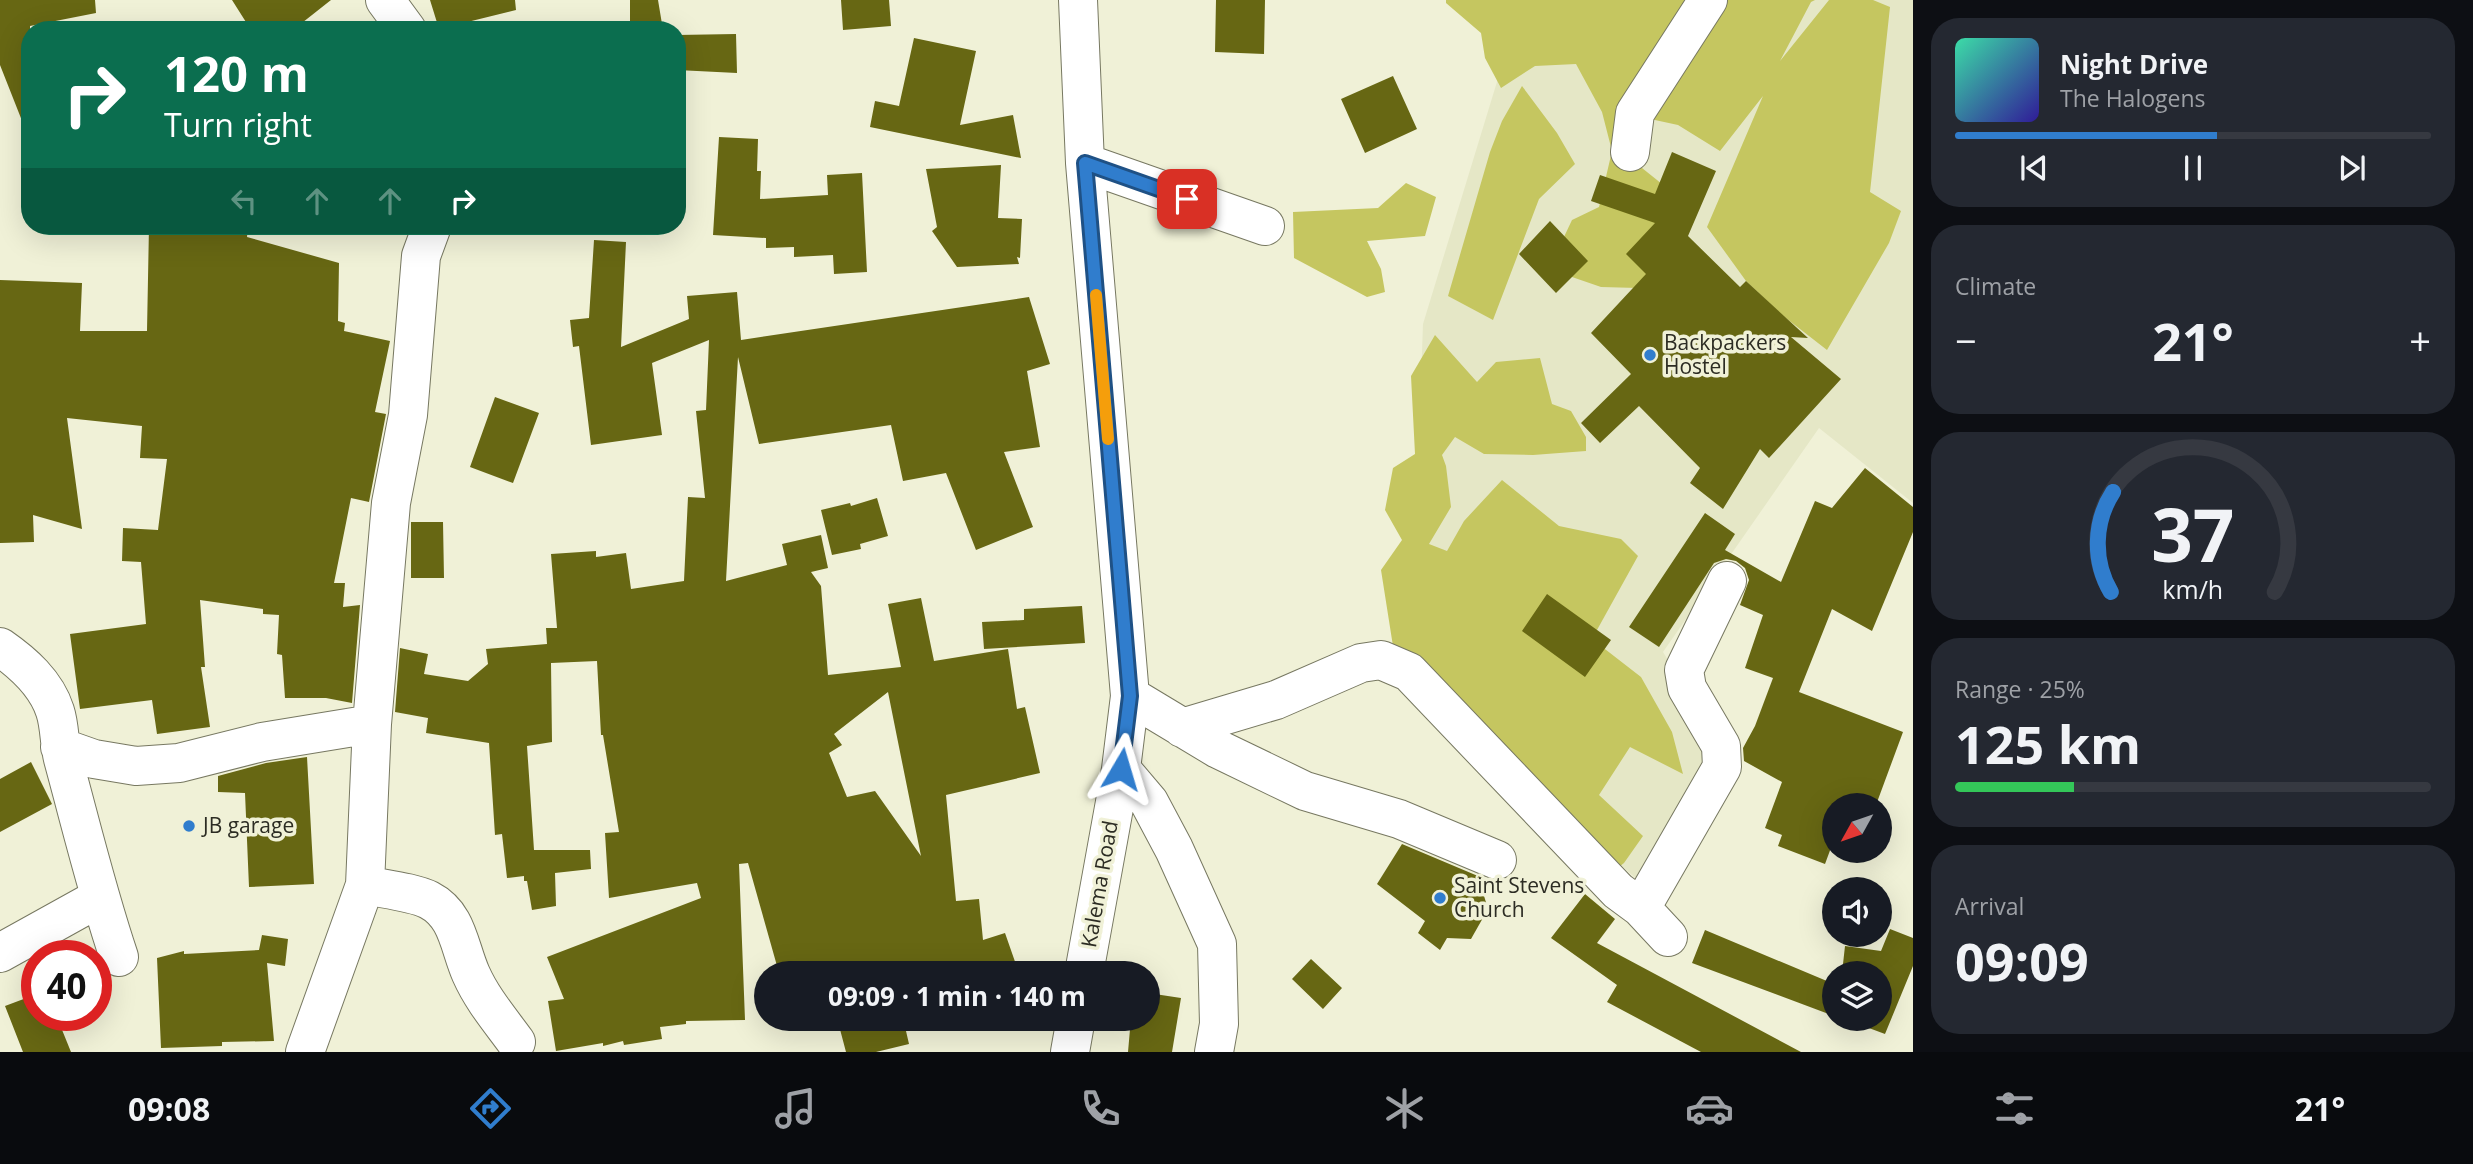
<!DOCTYPE html>
<meta charset="utf-8">
<style>
body{margin:0;font-family:"Open Sans",sans-serif;background:#242831;color:#f1f3f6;height:100vh;display:flex;flex-direction:column;font-size:26px;white-space:nowrap}
*{box-sizing:border-box;margin:0}
p{font-size:23px;color:#9ea1a6}
.icon{flex:none;width:38px;height:38px;fill:none;stroke:currentColor;stroke-width:2;stroke-linecap:round;stroke-linejoin:round}
.map{position:relative;flex:1;overflow:hidden}
.panel{display:flex;flex-direction:column;gap:18px;padding:18px;background:#0d0f14;width:560px}
.panel>*{flex:none}
.guide{position:absolute;left:21px;top:21px;width:665px;height:214px;border-radius:28px;box-shadow:0 7px 28px #0002;background:#0b6e4f;color:#fff;overflow:hidden}
.needle{width:46px;rotate:230deg}
.tools{position:absolute;left:1822px;top:793px;display:grid;gap:14px}
.tools a{display:grid;place-items:center;width:70px;height:70px;border-radius:50%;background:#171b24;box-shadow:0 7px 28px #0002;font-size:35px}
.speed{position:absolute;left:21px;top:940px;display:flex;gap:14px;font-size:35px;font-weight:700;text-align:center}
.speed>*{display:grid;place-content:center;width:91px;height:91px;border-radius:50%;background:#171b24;box-shadow:0 7px 28px #0002;line-height:1}
.speed .limit{border:10px solid #d22;background:#fff;color:#111}
.pin{position:absolute;display:grid;place-items:center;width:60px;height:60px;color:#fff;margin:-30px;border-radius:14px;box-shadow:0 4px 10px #0006}
.me{position:absolute;width:77px;margin:-38px;rotate:7deg;stroke-linejoin:round;filter:drop-shadow(0 0 5px #0008)}
.turn{display:flex;align-items:center;gap:24px;height:147px;padding:0 28px;font-size:32px}
.turn .icon{width:91px;height:91px;stroke-width:2.5}
.turn b{display:block;font-size:49px;line-height:60px}
.lanes{display:flex;align-items:center;height:66px;padding:0 28px;background:#0003;justify-content:center;gap:35px;direction:ltr}
.lanes .off{opacity:.35}
.big{font-size:52px;font-weight:700;line-height:1.1}
.panel .tile{flex:1;display:flex;flex-direction:column;justify-content:center;gap:10px;min-width:0;padding:0 24px;border-radius:28px;background:#242831}
.panel .dial{align-items:center;gap:0}
.dial svg{height:182px;overflow:visible;fill:none;stroke:#363941;stroke-width:7;stroke-linecap:round;text-anchor:middle}
.dial text{fill:#f1f3f6;stroke:none}
.song{display:flex;align-items:center;gap:21px}
.cover{width:84px;height:84px;border-radius:10px;background:linear-gradient(135deg,hsl(160 70% 55%),hsl(250 70% 35%))}
.played{height:7px;border-radius:4px;background:linear-gradient(90deg,#307dcd 55%,#363941 55%)}
.keys{display:flex;justify-content:space-around;direction:ltr}
.heat{display:flex;justify-content:space-between;align-items:center;font-size:38px;direction:ltr}
.charge{height:10px;border-radius:5px;background:linear-gradient(90deg,#34c759 25%,#363941 0)}
.trip{position:absolute;left:754px;top:961px;width:406px;height:70px;border-radius:35px;background:#171b24;box-shadow:0 7px 28px #0002;font-weight:700;line-height:70px;text-align:center}
.dock{display:flex;height:112px;justify-content:space-around;align-items:center;background:#090b0e;color:#9ea1a6}
.dock .icon{width:49px;height:49px}
.dock .selected{color:#307dcd}
.dock b{font-size:32px;color:#f1f3f6}
main{display:flex;flex:1;min-height:0}
.map>svg:first-child{display:block}
</style>
<main>
<div class="map">
<svg width="1913" height="1052" viewBox="0 0 1913 1052">
<rect width="100%" height="100%" fill="#f0f1d7"/>
<path fill="#e5e7c6" d="M1522 0H1913V503L1819 428 1663 652 1700 713 1727 769 1650 891 1513 769 1411 661 1423 324Z"/>
<path fill="#c5c660" d="M1446 0H1815L1811 2 1780 61 1829 0H1873L1890 7 1870 192 1901 211 1889 243 1827 350 1782 315 1746 281 1707 227 1763 96 1720 151 1678 125 1641 117 1637 164 1672 192 1679 253 1638 288 1601 287 1572 277 1554 258 1572 220 1599 207 1612 151 1602 112 1576 64 1535 66 1501 88 1485 58 1481 33 1446 3Z
M1522 86 1557 133 1575 164 1539 199 1493 320 1448 296 1490 152 1502 121Z
M1406 183 1436 197 1425 236 1367 241 1381 269 1385 292 1367 297 1294 258 1293 212 1378 208Z
M1435 335 1477 382 1496 362 1540 358 1552 404 1571 411 1586 437V451L1533 455 1484 454 1455 437 1442 455 1446 466 1451 507 1429 544 1447 551 1464 521 1502 480 1559 526 1621 539 1638 556 1592 639 1641 677 1672 732 1683 774 1630 747 1599 795 1643 836 1624 863 1610 874 1398 678 1381 570 1402 540 1385 510 1393 468 1415 454 1411 376Z"/>
<path fill="#676713" fill-rule="evenodd" d="M0 0H95L96 13 30 26V135L28 136 0 65Z
M232 0H331L293 30H251Z
M430 0H515L516 10 439 29Z
M630 0H658L663 30H630Z
M841 0H889L891 26 843 30Z
M1216 0H1265L1264 54 1215 52Z
M736 34 737 73 677 70V35Z
M914 38 976 51 960 125 1013 115 1021 158 870 127 875 101 899 106Z
M1393 76 1417 129 1365 153 1341 99Z
M719 137 758 139 757 171H761L760 199 828 195 827 175 862 173 867 272 834 274 833 255 794 257V247L766 248V238L713 235Z
M1672 152 1716 171 1688 236 1740 287 1746 281 1808 338 1791 337 1841 379 1769 458 1760 449 1723 509 1690 483 1700 468 1639 406 1600 443 1581 423 1631 374 1591 333 1646 274 1626 254 1655 223 1591 201 1600 175 1655 194Z
M1001 165 998 218 1022 219 1020 258 1017 257 1019 264 957 267 932 231 937 227 926 169Z
M1550 221 1588 261 1556 293 1519 254Z
M149 226H248L247 237 339 263 338 321 345 323 344 331 390 341 375 412 386 414 369 502 351 498 334 583H345L343 607 360 605 352 703 326 698H285L282 655 277 654 279 615 263 614V609L200 600 205 667H201L210 727 157 734 152 700 80 709 70 634 146 624 141 562 122 561 123 528 158 530 167 459 140 458 142 426 67 418 82 529 33 515 34 542 0 543V280L82 283 80 331H147Z
M594 240 626 242 621 347 689 319 687 296 737 292 741 340 1029 297 1050 364 1027 371 1040 447 1004 452 1033 527 976 550 946 473 903 481 891 425 759 444 738 357 726 581 787 565 782 544 821 535 828 568 811 572 821 586 828 675 901 667 888 604 921 598 934 661 1008 649 1017 709 1025 707 1040 773 946 795 956 901 979 899 983 940 1005 933 1019 973H779L748 863 739 864 745 1020 686 1021V1024L660 1027 662 1039 624 1045 623 1041 603 1046V1043L556 1051 548 1001 564 999 547 957 701 898 697 883 609 898 605 833 619 832 603 735H601L597 661 551 663 552 742 527 746 534 850H590L591 869 555 873 556 906 532 910 527 881H524V876L507 878 502 834 495 835 489 743 426 733 428 718 395 712 400 648 428 654 424 674 468 681 488 664 486 649 547 644 546 628H557L551 554 596 551V557L626 553 631 589 684 581 688 497 705 498 696 411 706 410 709 340 652 363 662 435 591 445 579 346 573 347 570 320 589 318ZM888 692 897 737 921 856 875 791 847 797 829 753 842 745 834 734Z
M495 397 539 413 513 483 470 467Z
M1865 468 1913 507V532L1872 631 1832 609 1799 692 1903 732 1876 805H1834V846L1832 845 1825 864 1778 846 1782 835 1765 828 1782 782 1744 761 1743 748 1755 726 1773 678 1745 668 1763 615 1740 605 1749 580 1745 568 1736 561 1726 559 1714 563 1659 647 1629 627 1705 513 1735 534 1725 550 1781 582 1815 501 1832 508Z
M877 498 888 536 860 544 861 549 832 555 821 510 850 503 851 506Z
M411 522H443L444 578H411Z
M1547 594 1611 640 1585 677 1522 631Z
M1082 606 1085 643 984 649 982 622 1024 620V609Z
M307 757 314 884 249 887 245 793 218 792V776L266 763Z
M31 762 52 804 0 832V779Z
M1402 844 1485 879 1481 886 1488 909 1471 939 1447 938 1440 950 1418 933 1425 921 1377 884Z
M1585 894 1615 919 1597 943 1801 1052H1701L1607 1002 1617 985 1551 938Z
M1890 929 1913 938V966L1885 1034 1842 1018H1880V973H1842L1845 946 1881 951Z
M1705 930 1834 984V1016L1692 963Z
M262 935 288 939 285 966 267 963 274 1041 222 1042V1046L161 1048 157 958 184 951V954L259 950Z
M1311 959 1342 988 1323 1009 1292 979Z
M1148 993 1181 998 1172 1052H1128L1131 1018H1148Z
M37 994V1015H56L71 1052H23L5 1006Z
M837 1018H903L909 1044 876 1052H846Z"/>
<g fill="none" stroke-linecap="round" stroke-linejoin="round">
<g stroke="#777861" stroke-width="40">
<path id="minor" d="M385 0 407 30
M1078 0 1085 163 1130 696 1121 769 1084 973
M1630 152 1635 113 1708 0
M1085 163 1265 226
M0 647C23 663 46 683 55 711 60 726 59 743 63 759 81 825 97 892 119 957
M1130 696 1218 749 1305 791 1399 819 1497 860
M1182 728 1276 700 1361 663 1381 660 1409 672 1618 891 1641 908 1668 937
M60 747 94 759 136 766 179 763 262 742 372 724
M1121 769 1149 802 1174 849 1217 944 1219 1024 1214 1052
M365 885C383 889 413 892 429 900 458 915 459 947 471 974 482 999 500 1020 516 1042
M1641 908 1722 767 1721 746 1687 688 1684 670 1727 581
M0 953 99 898
M305 1052 365 885 372 724 391 503 408 415 421 256 432 226
M1070 1052 1076 1018"/>
</g>
<use href="#minor" stroke="#fff" stroke-width="38"/>
</g>
<g fill="none" stroke-linecap="round" stroke-linejoin="round">
<g stroke="#1f5185" stroke-width="18">
<path id="route" d="M1121 769 1130 696 1085 163 1187 199"/>
</g>
<use href="#route" stroke="#307dcd" stroke-width="12"/>
<path stroke="#f59e0b" stroke-width="12" d="M1096 295 1108 439"/>
</g>
<g fill="#307dcd" stroke="#f0f1d7" stroke-width="2.5">
<circle cx="1650" cy="355" r="7"/>
<circle cx="189" cy="826" r="7"/>
<circle cx="1440" cy="898" r="7"/>
</g>
<g text-anchor="middle" stroke-width="7" stroke-linejoin="round" paint-order="stroke">
<g font-size="21" fill="#2c2c23" stroke="#f0f1d7" text-anchor="start">
<text x="1664" y="350">Backpackers<tspan x="1664" dy="24">Hostel</tspan></text>
<text x="203" y="833">JB garage</text>
<text x="1454" y="893">Saint Stevens<tspan x="1454" dy="24">Church</tspan></text>
</g>
<g font-size="21" fill="#2c2c23" stroke="#f0f1d7">
<text transform="translate(1100 884) rotate(-80)" y="7">Kalema Road</text>
</g>
</g>
</svg>
<div class="tools">
<a><svg class="needle" viewBox="-14 -14 28 28"><path d="M0-13l5 13h-10z" fill="#e53935"/><path d="M0 13l5-13h-10z" fill="#9ea1a6"/></svg></a>
<a><svg class="icon" aria-label="sound" viewBox="0 0 24 24"><path d="M4 9h4l5-4v14l-5-4H4zM17 9q2 3 0 6"/></svg></a>
<a><svg class="icon" aria-label="layers" viewBox="0 0 24 24"><path d="M12 4l9 5-9 5-9-5zM3 14l9 5 9-5"/></svg></a>
</div>
<div class="speed"><div class="limit">40</div></div>
<div class="pin" style="left:1187px;top:199px;background:#d93025"><svg class="icon" aria-label="arrive" viewBox="0 0 24 24"><path d="M6 21V4h12l-3 4 3 4H6"/></svg></div>
<svg class="me" style="left:1121px;top:769px" viewBox="-20 -20 40 40"><path d="M0-17L14 15 0 8-14 15z" fill="#307dcd" stroke="#fff" stroke-width="4"/></svg>
<div class="trip">09:09 · 1 min · 140 m</div>
<div class="guide">
<div class="turn"><svg class="icon" aria-label="right" viewBox="0 0 24 24"><path d="M7 20v-9h11M14 6l5 5-5 5"/></svg><div><b>120 m</b>Turn right</div></div>
<div class="lanes"><svg class="icon off" aria-label="left" viewBox="0 0 24 24"><path d="M17 20v-9H6M10 6l-5 5 5 5"/></svg><svg class="icon off" aria-label="ahead" viewBox="0 0 24 24"><path d="M12 20V5M6 11l6-6 6 6"/></svg><svg class="icon off" aria-label="ahead" viewBox="0 0 24 24"><path d="M12 20V5M6 11l6-6 6 6"/></svg><svg class="icon" aria-label="right" viewBox="0 0 24 24"><path d="M7 20v-9h11M14 6l5 5-5 5"/></svg></div>
</div>
</div>
<section class="panel">
<div class="tile">
<div class="song"><i class="cover"></i><div><b>Night Drive</b><p>The Halogens</p></div></div>
<div class="played"></div>
<div class="keys"><svg class="icon" aria-label="previous" viewBox="0 0 24 24"><path d="M18 5L8 12l10 7zM5 5v14"/></svg><svg class="icon" aria-label="pause" viewBox="0 0 24 24"><path d="M8 5v14M16 5v14"/></svg><svg class="icon" aria-label="next" viewBox="0 0 24 24"><path d="M6 5l10 7-10 7zM19 5v14"/></svg></div>
</div>
<div class="tile"><p>Climate</p>
<div class="heat"><a>−</a><b class="big">21°</b><a>+</a></div>
</div>
<div class="tile dial"><svg viewBox="0 0 100 80">
<path d="M14 69A42 42 0 1 1 86 69"/>
<path d="M14 69A42 42 0 0 1 15 25" stroke="#307dcd"/>
<text x="50" y="56" font-size="32" font-weight="700">37</text>
<text x="50" y="72" font-size="11">km/h</text>
</svg></div>
<div class="tile"><p>Range · 25%</p><b class="big">125 km</b><div class="charge"></div></div>
<div class="tile"><p>Arrival</p><b class="big">09:09</b></div>
</section>
</main>
<nav class="dock">
<b>09:08</b>
<svg class="icon selected" aria-label="directions" viewBox="0 0 24 24"><path d="M12 3l9 9-9 9-9-9zM9 14v-3h6M13 9l2 2-2 2"/></svg>
<svg class="icon" aria-label="music" viewBox="0 0 24 24"><path d="M9 18V5l10-2v13"/><circle cx="6" cy="18" r="3"/><circle cx="16" cy="16" r="3"/></svg>
<svg class="icon" aria-label="phone" viewBox="0 0 24 24"><path d="M5 4h4l2 5-3 2q2 4 5 5l2-3 5 2v4C11 20 4 13 5 4z"/></svg>
<svg class="icon" aria-label="climate" viewBox="0 0 24 24"><path d="M12 3v18M4 7l16 10M4 17L20 7"/></svg>
<svg class="icon" aria-label="car" viewBox="0 0 24 24"><path d="M5 17H2v-5l4-1 3-4h7l3 4 3 1v5h-3M9 17h6M6 11h13"/><circle cx="7" cy="17" r="2"/><circle cx="17" cy="17" r="2"/></svg>
<svg class="icon" aria-label="filters" viewBox="0 0 24 24"><path d="M4 7h16M4 17h16"/><circle cx="9" cy="7" r="2"/><circle cx="15" cy="17" r="2"/></svg>
<b>21°</b>
</nav>
